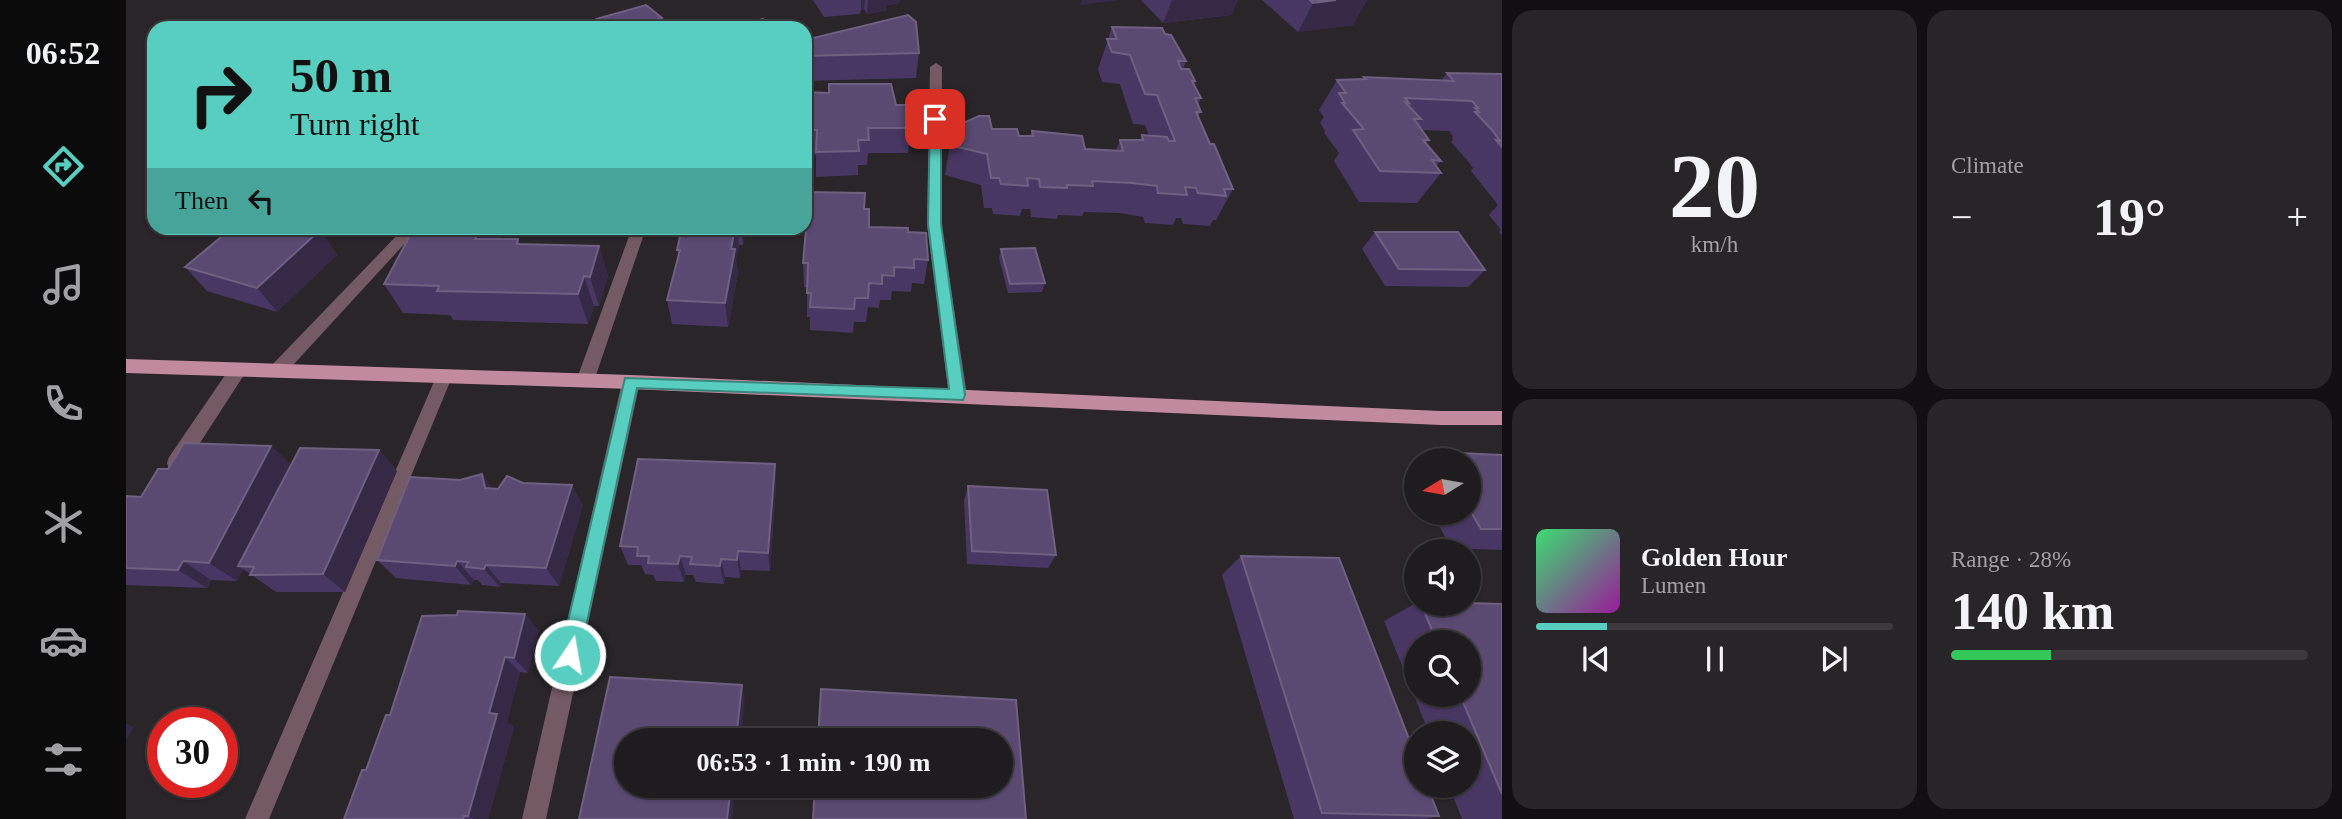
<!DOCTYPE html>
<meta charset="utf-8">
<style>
body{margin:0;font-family:"Times New Roman",serif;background:#272528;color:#f1f3f6;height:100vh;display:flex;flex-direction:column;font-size:26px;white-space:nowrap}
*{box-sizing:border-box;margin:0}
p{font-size:23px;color:#a1a1a4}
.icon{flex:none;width:38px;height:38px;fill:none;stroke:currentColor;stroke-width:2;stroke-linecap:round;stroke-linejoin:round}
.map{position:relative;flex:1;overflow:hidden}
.sheet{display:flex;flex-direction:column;gap:10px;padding:10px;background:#110f11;width:840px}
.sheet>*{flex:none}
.guide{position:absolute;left:21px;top:21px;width:665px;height:214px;border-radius:21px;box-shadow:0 2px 5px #0004,0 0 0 2px #3c3a3d;background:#58cec0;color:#111;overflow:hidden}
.needle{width:46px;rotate:259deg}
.buttons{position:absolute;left:1278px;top:448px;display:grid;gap:14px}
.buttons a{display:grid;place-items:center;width:77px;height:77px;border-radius:50%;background:#1f1c1f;box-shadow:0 2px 5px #0004,0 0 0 2px #3c3a3d;font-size:35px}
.speed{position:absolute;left:21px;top:707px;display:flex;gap:14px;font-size:35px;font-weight:700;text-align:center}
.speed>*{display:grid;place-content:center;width:91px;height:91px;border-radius:50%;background:#1f1c1f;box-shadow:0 2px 5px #0004,0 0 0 2px #3c3a3d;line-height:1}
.speed .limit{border:10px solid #d22;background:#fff;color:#111}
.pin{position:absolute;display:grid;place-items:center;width:60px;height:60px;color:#fff;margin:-30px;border-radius:14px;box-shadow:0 4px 10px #0006}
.me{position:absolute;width:77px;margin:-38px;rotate:12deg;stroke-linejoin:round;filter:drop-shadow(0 0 5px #0008)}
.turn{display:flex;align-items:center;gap:24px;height:147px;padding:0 28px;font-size:32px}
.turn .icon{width:91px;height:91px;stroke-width:2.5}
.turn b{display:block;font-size:49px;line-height:60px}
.then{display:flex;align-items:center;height:66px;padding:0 28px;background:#0003;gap:14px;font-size:26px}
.big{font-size:52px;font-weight:700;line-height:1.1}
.sheet .tile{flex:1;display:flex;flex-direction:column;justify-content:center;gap:10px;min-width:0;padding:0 24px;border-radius:21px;background:#272528}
.sheet .dial{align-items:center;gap:0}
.dial b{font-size:91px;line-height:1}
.song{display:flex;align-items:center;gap:21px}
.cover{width:84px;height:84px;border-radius:10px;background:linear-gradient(135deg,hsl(140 70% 55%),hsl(300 70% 35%))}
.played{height:7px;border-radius:4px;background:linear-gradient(90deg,#58cec0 20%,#3c3a3d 20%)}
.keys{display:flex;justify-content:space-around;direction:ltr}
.heat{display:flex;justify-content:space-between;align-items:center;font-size:38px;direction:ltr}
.charge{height:10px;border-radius:5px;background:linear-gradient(90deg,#34c759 28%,#3c3a3d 0)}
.sheet .tiles{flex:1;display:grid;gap:10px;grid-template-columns:repeat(2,1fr)}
.trip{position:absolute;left:488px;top:728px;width:399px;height:70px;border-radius:35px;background:#1f1c1f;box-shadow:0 2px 5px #0004,0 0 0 2px #3c3a3d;font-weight:700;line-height:70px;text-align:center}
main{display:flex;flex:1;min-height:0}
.menu{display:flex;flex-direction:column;width:126px;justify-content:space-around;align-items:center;background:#0c0b0c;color:#a1a1a4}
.menu .icon{width:49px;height:49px}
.menu .active{color:#58cec0}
.menu b{font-size:32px;color:#f1f3f6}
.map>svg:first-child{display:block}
</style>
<main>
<nav class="menu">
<b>06:52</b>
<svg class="icon active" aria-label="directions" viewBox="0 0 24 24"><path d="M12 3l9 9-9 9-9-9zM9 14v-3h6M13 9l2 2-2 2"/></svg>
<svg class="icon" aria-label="music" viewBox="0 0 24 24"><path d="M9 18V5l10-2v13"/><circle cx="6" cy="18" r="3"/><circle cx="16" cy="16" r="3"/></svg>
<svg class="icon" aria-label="phone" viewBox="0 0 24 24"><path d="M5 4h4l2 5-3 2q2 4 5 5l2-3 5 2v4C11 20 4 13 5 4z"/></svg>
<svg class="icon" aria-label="climate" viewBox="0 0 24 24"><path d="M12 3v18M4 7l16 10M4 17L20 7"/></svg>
<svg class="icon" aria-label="car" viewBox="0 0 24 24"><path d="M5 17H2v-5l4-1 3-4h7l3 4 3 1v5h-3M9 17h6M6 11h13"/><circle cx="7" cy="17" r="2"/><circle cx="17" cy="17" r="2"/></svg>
<svg class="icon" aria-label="filters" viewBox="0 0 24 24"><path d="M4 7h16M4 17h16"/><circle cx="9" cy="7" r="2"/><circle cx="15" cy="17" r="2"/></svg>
</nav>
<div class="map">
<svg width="1376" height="819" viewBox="0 0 1376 819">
<rect width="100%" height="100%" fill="#292529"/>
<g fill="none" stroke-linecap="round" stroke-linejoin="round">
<path fill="#745a62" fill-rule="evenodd" d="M810 63 816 67 815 224 841 395 838 400H826L823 395 801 224 804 67Z
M278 228H293L157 376H145L143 371 145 366Z
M506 228H520L468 381 465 386H453L450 381Z
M112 363 118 365 120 370 118 375 57 469 50 471 43 469 41 463 43 457 106 365Z
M318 370 324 372 326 377 143 819H119L310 377 312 372Z
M505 375 511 377 514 382 420 819H396L496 382 499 377Z"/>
<path fill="#c28b9d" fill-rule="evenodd" d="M0 359 505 375 1315 411H1376V425H1315L505 389 0 373Z"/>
</g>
<path fill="#493763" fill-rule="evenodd" d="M687 0H774V3L761 5V10L741 14 738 9 735 10 734 14 698 17Z
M1015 0H1112L1105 15 1037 23Z
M1136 0H1241L1227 25 1172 32Z
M986 27 1039 34 1060 61 1057 69 1069 81 1068 84 1075 98 1072 105 1075 112 1072 117 1107 189 1090 220H1087L1084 226 1057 224 1055 218H1050L1047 225 1019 223 1017 217 994 213 958 212 956 216 932 215 931 219 905 217 904 209H896L894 216 867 214 866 208H858L855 185 819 175 824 145 866 129 893 136H904L906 131 959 149 990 150 994 140H1014L1016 135 1023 136 1019 125 1007 124 994 84 976 82 972 69Z
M679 40 793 53 790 78 679 81Z
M1321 73 1376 74V236L1373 232 1375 230 1363 215 1372 205 1345 171 1347 168 1341 160 1325 142 1327 140 1326 138 1327 136 1323 131 1295 130 1303 140 1300 144 1315 161 1310 166 1315 173 1291 203 1233 202 1208 161 1213 153 1198 133 1199 131 1194 123 1198 117 1193 110 1211 80 1237 79 1238 77 1315 81Z
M679 92 770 105 785 128 782 153H742L741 165H732V175L690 177V155H686V138H679Z
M679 192 738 209 743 227 782 232 802 260 798 284 786 283 785 292 766 291 765 300H754L753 308 742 307 740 322H728L727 333 684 330V317H681V287H678L677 263 680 231H674V228H679Z
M106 228H191L190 229 194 230 211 255 151 312 81 291 59 267Z
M288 228H386L383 234 378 233 375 239H392L394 244 473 246 482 276 473 306H468L462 324 327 320 324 315 277 313 258 284Z
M556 228H620L617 245H613L610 260 612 273 602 327 546 324 541 300 552 256 551 250Z
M1249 232 1359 270 1342 287 1259 286 1236 249Z
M875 249 919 283 916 292 882 293 873 258Z
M145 446 165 465 253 450 271 471 219 592H150L117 569 111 581 85 580 81 588 0 585V496L15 497 42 469Z
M1311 452 1376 455V550L1325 548 1306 513H1342V460H1301Z
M649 464 650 485 644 571 615 570 614 578 599 577 598 584 570 582 567 575H560L558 582 530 581 527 575 519 574 515 565H502L494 546Z
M1290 469V483L1285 473Z
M397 483 457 505 433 586 375 583 374 587 356 585 352 580H348L345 585 270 578 251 560 366 489H372Z
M842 486 930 555 922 568 841 564 838 501Z
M1115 556 1313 816 1300 819H1168L1096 575Z
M1290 603V604H1376V819H1336L1323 786H1342V733H1303L1258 621ZM1290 642H1342V695H1290Z
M413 630 402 673 394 672 381 722 388 727 362 819H218L264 715Z"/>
<path fill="#362946" d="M735 0H739L738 9 735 10Z
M742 0H774V3L761 5V10L741 14Z
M956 0H995L954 5Z
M1046 0H1112L1105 15 1037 23Z
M1210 0H1241L1227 25 1172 32 1187 3Z
M536 18 537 28H520L519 24Z
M354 228H375L378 233 363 269 349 239Z
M609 228H611L613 245 610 260 612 273 602 327 599 303 605 249Z
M615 228H620L617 245Z
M194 230 211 255 151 312 131 288Z
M473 246 482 276 473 306 464 277Z
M458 276 468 306 462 324 452 294Z
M145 446 167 467 112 566 117 569 111 581 83 563Z
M253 450 271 471 219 592 197 574Z
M649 464 650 485 644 571 642 553Z
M356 474 371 495 359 488Z
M446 485 457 505 433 586 420 568Z
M612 551 615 570 614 578 611 560Z
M554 556 560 575 558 582 552 564Z
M595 559 599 577 598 584 594 566Z
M57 561 85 580 81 588 52 570Z
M331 561 348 580 345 585 329 566Z
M360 565 375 583 374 587 358 569Z
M399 614 413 630 402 673 388 658Z
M379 657 394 672 381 722 388 727 362 819H348L342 816 363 713Z
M616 685 619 699 615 740H610Z
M0 724 8 727 0 741Z
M605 786H610L606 819H601Z"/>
<path fill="#5a4971" stroke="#6f6082" stroke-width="2" d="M1184 0H1210L1187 3Z
M520 5 536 18 519 24 524 28H464L470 19Z
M782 15 790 22 793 53 679 56V40Z
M637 19 642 25 662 23 667 28H591L589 25 612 20 620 24Z
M986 27 1036 28 1039 34 1045 35 1060 61H1052L1055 69H1063L1069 81H1066L1075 98H1069L1075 112H1070L1084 144H1088L1107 189H1098L1100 196 1072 193 1070 188 1059 187 1061 195 1032 193 1031 186 1006 183 966 181 967 186 941 185V188L914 187 913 179 901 178 902 186 875 184 873 178H865L861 154 824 145 833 125 853 116H863L866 129H891L893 136H907L906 131 956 136 959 149 997 151 994 140H1017L1016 135 1041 137 1043 141H1049L1031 95 1019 94 1004 55 986 52 981 39H991Z
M1321 73 1376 74V147L1370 140 1374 141 1366 130 1349 112H1353L1349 108H1352L1346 101 1279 98 1283 103 1279 102 1295 119H1288L1303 140H1297L1315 161 1306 160 1315 173 1254 171 1227 130 1238 129 1216 103H1219L1213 93H1220L1211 80 1240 79 1238 77 1328 81Z
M703 84H765L770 105H784L785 128H742L743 140H732L733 151 690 152 691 130H686V114H679V92L703 93Z
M679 192 739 193 738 209H743V227L782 228V232L800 233 802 260 788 259V268L768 267V276L756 275V284L743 283 742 298H729L728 309 684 307 685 293H681L682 263H677L682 207H679Z
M106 228H184L194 230 131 288 59 267Z
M288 228H354L349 239H392L391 244 473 246 464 277 458 276 452 294 311 291 313 286 258 284Z
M556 228H609L605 249H609L599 303 541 300 554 250H551Z
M1249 232H1332L1359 270 1273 269Z
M909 248 919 283 884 284 875 249Z
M58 443 145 446 83 563 57 561 52 570 0 568V496L15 497 32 469H42Z
M174 448 253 450 197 574 124 575 128 567 112 566Z
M1311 452 1376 455V529H1355L1342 507V460H1315Z
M512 459 649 464 642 553 612 551 611 560 595 559 594 566 564 564 566 557 554 556 552 564 522 563 523 556H511L512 547 494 546Z
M356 474 359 488 372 489 381 476 397 483 446 485 420 568 360 565 358 569 340 567 342 562 331 561 329 566 251 560 284 477 334 480Z
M842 486 921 490 930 555 846 551Z
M1115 556 1213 558 1290 757V786H1301L1313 816 1196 813Z
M1342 603 1376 604V794L1334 695H1342V642H1311L1295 604H1342Z
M332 611 399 614 388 658 379 657 363 713 371 714 342 816H338L337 819H218L236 770H240L260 715H264L296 616 331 615Z
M484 677 616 685 610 740H500V786H605L601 819H453Z
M695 689 890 700 900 819H687L689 786H875V740H692Z"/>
<path fill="#58cec0" stroke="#39867d" stroke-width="2" d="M809 116 815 119V224L839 395 837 400 511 388 454 655 451 662 444 665 437 662 434 655 499 378 823 389 802 224 804 119Z"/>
</svg>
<div class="buttons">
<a><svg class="needle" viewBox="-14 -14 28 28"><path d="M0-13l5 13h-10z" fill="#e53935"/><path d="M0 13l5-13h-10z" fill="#a1a1a4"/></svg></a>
<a><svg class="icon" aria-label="sound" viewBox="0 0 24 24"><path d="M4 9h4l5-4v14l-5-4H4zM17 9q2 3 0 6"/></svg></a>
<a><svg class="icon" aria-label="search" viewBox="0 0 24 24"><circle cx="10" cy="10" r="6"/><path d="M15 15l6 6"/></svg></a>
<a><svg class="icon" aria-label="layers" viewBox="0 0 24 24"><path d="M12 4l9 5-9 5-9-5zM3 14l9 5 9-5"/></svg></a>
</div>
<div class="speed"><div class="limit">30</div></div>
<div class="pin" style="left:809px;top:119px;background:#d93025"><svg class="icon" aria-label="arrive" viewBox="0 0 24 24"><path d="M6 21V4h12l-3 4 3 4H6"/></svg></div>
<svg class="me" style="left:444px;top:655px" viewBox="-20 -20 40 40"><circle r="17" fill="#58cec0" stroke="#fff" stroke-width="3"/><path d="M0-11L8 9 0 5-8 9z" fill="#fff"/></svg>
<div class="trip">06:53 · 1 min · 190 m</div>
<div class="guide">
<div class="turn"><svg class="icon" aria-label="right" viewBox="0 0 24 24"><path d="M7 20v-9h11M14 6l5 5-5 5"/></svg><div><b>50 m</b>Turn right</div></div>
<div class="then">Then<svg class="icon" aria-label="left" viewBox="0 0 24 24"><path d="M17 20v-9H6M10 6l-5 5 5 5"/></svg></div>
</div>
</div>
<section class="sheet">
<div class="tiles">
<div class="tile dial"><b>20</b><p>km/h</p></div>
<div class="tile"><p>Climate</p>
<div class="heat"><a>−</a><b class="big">19°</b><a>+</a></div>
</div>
<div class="tile">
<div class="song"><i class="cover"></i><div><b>Golden Hour</b><p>Lumen</p></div></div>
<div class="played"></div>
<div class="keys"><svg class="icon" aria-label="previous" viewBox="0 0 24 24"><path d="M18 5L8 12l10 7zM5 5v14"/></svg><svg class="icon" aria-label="pause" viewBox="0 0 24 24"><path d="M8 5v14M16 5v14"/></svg><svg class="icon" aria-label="next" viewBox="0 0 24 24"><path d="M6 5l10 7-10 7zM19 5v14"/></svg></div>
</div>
<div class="tile"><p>Range · 28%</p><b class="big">140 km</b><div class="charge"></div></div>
</div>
</section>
</main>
